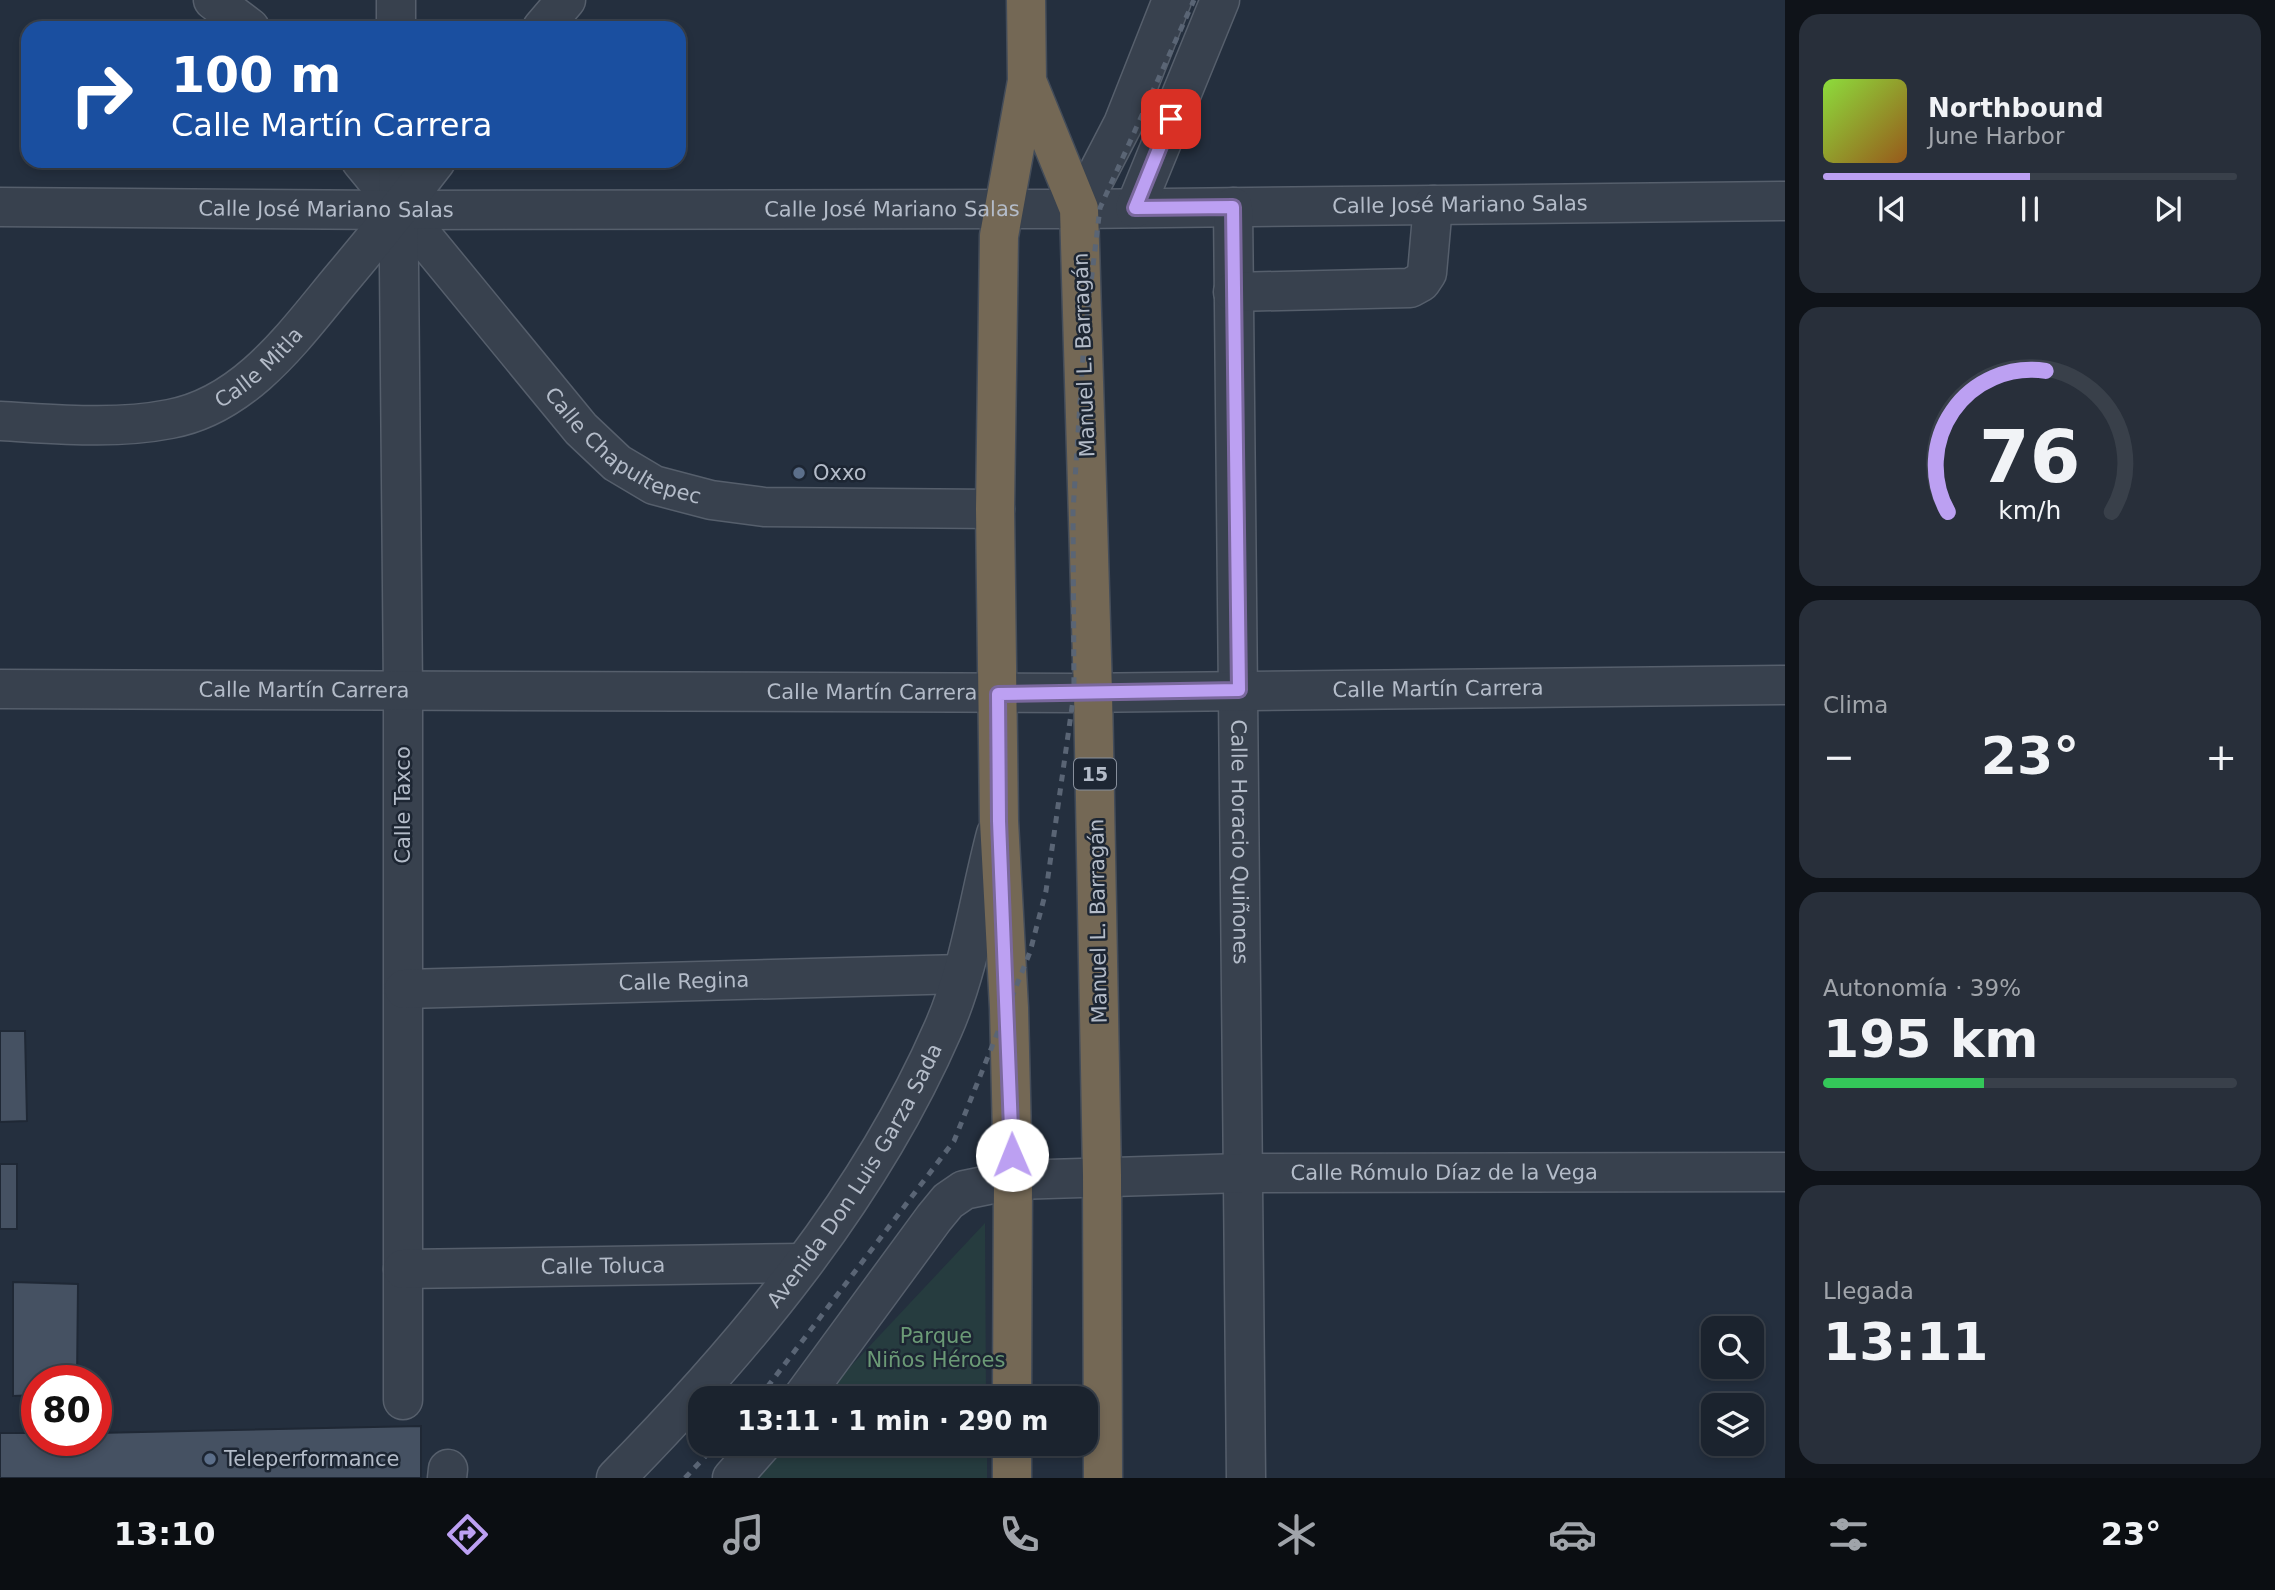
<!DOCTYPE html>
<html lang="es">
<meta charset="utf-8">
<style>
body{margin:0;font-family:"DejaVu Sans",sans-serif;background:#282f3a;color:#f1f3f6;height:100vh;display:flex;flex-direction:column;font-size:26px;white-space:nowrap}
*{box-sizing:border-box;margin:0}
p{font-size:23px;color:#a0a4aa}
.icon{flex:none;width:38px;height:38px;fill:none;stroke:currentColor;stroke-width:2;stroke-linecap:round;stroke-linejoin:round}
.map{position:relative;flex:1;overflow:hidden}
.drawer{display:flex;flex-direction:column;gap:14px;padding:14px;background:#0f1319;width:490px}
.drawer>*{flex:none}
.top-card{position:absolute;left:21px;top:21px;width:665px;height:147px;border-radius:21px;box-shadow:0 4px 10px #0003,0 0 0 2px #39404a;background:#1a4fa0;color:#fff;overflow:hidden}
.controls{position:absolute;left:1701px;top:1316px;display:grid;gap:14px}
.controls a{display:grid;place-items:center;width:63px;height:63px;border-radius:14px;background:#1b232e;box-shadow:0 4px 10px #0003,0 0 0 2px #39404a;font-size:35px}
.speed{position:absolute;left:21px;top:1365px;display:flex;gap:14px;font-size:35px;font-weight:700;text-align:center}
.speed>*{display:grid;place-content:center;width:91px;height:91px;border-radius:50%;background:#1b232e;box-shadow:0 4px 10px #0003,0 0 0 2px #39404a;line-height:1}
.speed .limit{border:10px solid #d22;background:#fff;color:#111}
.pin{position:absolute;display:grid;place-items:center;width:60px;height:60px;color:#fff;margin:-30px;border-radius:14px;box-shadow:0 4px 10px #0006}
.me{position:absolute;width:77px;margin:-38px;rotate:359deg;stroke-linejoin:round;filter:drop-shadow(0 0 5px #0008)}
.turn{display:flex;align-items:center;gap:24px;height:147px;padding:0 35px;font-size:32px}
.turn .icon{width:91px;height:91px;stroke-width:2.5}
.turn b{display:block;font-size:49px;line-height:60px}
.big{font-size:52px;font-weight:800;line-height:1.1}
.drawer .widget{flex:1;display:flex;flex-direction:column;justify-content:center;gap:10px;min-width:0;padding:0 24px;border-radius:21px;background:#282f3a}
.drawer .dial{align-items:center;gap:0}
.dial svg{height:182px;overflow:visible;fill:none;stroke:#39404a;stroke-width:7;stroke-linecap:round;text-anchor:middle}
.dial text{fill:#f1f3f6;stroke:none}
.song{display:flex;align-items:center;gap:21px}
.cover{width:84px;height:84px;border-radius:10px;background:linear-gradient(135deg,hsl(90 70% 55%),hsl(30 70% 35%))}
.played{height:7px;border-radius:4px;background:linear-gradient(90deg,#bca0f2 50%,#39404a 50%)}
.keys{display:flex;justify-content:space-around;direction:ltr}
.heat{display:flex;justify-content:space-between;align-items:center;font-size:38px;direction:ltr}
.charge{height:10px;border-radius:5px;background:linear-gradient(90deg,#34c759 39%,#39404a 0)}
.trip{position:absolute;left:688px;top:1386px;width:410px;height:70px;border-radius:21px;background:#1b232e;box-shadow:0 4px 10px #0003,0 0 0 2px #39404a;font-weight:800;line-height:70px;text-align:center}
.dock{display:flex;height:112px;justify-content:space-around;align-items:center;background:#0b0e12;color:#a0a4aa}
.dock .icon{width:49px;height:49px}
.dock .current{color:#bca0f2}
.dock b{font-size:32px;color:#f1f3f6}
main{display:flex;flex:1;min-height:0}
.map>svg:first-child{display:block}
</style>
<main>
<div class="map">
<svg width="1785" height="1478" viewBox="0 0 1785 1478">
<rect width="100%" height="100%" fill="#242f3e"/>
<path fill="#263c3f" d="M985 1223 986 1398H821Z
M779 1444H987V1478H747Z"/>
<path fill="#455162" stroke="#1f2835" stroke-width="2" d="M0 1031H25L27 1121 0 1122Z
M0 1164H17V1229H0Z
M13 1282 78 1284 77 1381H37V1395L13 1396Z
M421 1426V1478H0V1433H37V1440H96V1433Z"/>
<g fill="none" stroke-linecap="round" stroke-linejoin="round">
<g stroke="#565f6c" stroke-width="41">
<g id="minor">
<path d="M213 0 250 28"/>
<path d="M396 0V28"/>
<path d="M542 28 566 0"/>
<path id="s1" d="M361 161 581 429 617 463 654 485 711 500 764 507 995 509"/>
<path d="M398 161 403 691V1400"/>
<path id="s2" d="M0 207 398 210 1079 209 1785 201"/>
<path id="s3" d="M1233 207 1246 1478"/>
<path d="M1135 208 1220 0"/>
<path d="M1079 209 1123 124 1172 0"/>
<path d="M1233 292 1410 288 1421 282 1427 273 1433 205"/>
<path id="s4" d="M0 421C56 424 114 430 170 419 247 405 296 333 343 277 375 239 406 200 436 161"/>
<path id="s5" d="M0 689 1074 693 1785 685"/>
<path id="s6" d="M404 989 962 974"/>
<path id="s7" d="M403 1269 803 1263"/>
<path id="s8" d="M802 1398 934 1218 948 1201 964 1190 1013 1180 1242 1173 1785 1172"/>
<path d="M447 1478 448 1469"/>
<path id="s9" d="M616 1478C745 1347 869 1199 943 1029 970 968 979 898 996 834"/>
<path d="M732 1478 762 1444"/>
</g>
</g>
<g stroke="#434c59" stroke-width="41">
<path id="highway" d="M1027 81 1079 209 1093 693 1102 1175 1103 1478
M1012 1398 1013 1180 1009 1008 999 821 995 509 999 236 1027 81 1026 0
M1012 1478V1444"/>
</g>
<use href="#minor" stroke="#38414e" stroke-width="38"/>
<use href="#highway" stroke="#746855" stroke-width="38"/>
<path stroke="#5a6575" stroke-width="5" stroke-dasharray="7 7" stroke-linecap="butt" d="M759 1398 954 1141 1030 952 1046 891 1074 693 1073 511 1084 341 1100 208 1194 0
M685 1478 717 1444"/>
</g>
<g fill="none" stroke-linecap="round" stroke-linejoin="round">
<g stroke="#7a689d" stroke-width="18">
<path id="route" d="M1012 1155 999 821 998 694 1239 690 1233 207 1135 208 1171 119"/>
</g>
<use href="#route" stroke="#bca0f2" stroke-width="12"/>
</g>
<g fill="#5c6f8a" stroke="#1d2633" stroke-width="2.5">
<circle cx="799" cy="473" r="7"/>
<circle cx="210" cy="1459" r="7"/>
</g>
<g text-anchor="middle" stroke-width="5" stroke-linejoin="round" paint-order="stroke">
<rect fill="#1d2633" stroke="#878f9c" stroke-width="2" x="1074" y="758.5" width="42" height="31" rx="5"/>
<g font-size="19" font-weight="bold" fill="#b4bcc9">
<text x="1095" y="781">15</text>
</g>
<g font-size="21" fill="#b4bcc9" stroke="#1d2633">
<text dy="7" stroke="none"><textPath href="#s2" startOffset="1460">Calle José Mariano Salas</textPath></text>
<text dy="7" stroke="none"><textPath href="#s2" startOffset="326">Calle José Mariano Salas</textPath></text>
<text dy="7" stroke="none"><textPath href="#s2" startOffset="892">Calle José Mariano Salas</textPath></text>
<text transform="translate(1084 355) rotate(-92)" y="7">Manuel L. Barragán</text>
<text dy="7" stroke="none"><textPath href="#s4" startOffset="275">Calle Mitla</textPath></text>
<text dy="7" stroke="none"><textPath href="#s1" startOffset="392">Calle Chapultepec</textPath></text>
<text dy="7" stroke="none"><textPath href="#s5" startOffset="1438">Calle Martín Carrera</textPath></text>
<text dy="7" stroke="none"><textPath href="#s5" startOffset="304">Calle Martín Carrera</textPath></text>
<text dy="7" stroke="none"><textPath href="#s5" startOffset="872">Calle Martín Carrera</textPath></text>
<text transform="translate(403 805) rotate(-90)" y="7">Calle Taxco</text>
<text dy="7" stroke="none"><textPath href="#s3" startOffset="635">Calle Horacio Quiñones</textPath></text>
<text transform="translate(1098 921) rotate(-91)" y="7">Manuel L. Barragán</text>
<text dy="7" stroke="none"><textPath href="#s6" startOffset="280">Calle Regina</textPath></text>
<text dy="7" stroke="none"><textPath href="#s8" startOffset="746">Calle Rómulo Díaz de la Vega</textPath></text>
<text dy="7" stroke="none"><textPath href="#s9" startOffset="387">Avenida Don Luis Garza Sada</textPath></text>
<text dy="7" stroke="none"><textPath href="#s7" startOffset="200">Calle Toluca</textPath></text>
</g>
<g font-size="21" fill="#b4bcc9" stroke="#1d2633" text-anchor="start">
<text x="813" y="480">Oxxo</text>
<text x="224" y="1466">Teleperformance</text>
</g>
<g font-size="21" fill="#6b9a76" stroke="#1d2633">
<text x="936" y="1343">Parque<tspan x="936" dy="24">Niños Héroes</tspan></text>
</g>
</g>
</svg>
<div class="controls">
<a><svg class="icon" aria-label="search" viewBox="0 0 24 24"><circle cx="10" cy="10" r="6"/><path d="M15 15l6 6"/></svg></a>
<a><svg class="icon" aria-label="layers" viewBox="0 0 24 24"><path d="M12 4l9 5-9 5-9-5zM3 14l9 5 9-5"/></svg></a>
</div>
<div class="speed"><div class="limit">80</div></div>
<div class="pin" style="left:1171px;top:119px;background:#d93025"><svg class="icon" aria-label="arrive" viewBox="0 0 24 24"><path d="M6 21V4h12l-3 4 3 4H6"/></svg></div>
<svg class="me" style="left:1012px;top:1155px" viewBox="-20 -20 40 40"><circle r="19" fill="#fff"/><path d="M0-13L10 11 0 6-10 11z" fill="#bca0f2"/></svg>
<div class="trip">13:11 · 1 min · 290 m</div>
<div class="top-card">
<div class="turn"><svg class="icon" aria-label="right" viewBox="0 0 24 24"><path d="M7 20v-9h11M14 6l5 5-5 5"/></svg><div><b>100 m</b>Calle Martín Carrera</div></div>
</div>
</div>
<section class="drawer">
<div class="widget">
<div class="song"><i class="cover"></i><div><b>Northbound</b><p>June Harbor</p></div></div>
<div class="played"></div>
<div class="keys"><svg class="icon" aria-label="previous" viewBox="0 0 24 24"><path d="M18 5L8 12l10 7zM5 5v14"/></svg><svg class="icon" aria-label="pause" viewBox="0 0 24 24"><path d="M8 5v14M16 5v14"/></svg><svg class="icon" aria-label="next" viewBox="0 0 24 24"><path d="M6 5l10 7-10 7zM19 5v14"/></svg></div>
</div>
<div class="widget dial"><svg viewBox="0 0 100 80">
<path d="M14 69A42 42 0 1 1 86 69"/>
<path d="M14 69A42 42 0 0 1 57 7" stroke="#bca0f2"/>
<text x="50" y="56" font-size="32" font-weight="700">76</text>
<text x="50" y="72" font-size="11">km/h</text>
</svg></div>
<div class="widget"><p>Clima</p>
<div class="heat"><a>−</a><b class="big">23°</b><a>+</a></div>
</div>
<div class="widget"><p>Autonomía · 39%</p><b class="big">195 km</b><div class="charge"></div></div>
<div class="widget"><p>Llegada</p><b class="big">13:11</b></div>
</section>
</main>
<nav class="dock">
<b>13:10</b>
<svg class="icon current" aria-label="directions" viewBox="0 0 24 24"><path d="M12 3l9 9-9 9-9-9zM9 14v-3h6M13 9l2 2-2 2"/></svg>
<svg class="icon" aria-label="music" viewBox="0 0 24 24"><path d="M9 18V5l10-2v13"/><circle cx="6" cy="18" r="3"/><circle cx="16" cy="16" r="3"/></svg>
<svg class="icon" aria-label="phone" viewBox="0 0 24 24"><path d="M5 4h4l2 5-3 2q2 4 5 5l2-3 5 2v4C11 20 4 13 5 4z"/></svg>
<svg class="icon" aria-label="climate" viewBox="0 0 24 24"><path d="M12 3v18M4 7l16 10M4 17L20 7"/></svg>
<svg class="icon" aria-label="car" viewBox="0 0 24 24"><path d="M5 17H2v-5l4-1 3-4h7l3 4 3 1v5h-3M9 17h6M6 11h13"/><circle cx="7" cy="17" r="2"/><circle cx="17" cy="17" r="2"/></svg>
<svg class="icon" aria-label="filters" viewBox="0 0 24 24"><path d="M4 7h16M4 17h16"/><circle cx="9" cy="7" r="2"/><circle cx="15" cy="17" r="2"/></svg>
<b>23°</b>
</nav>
